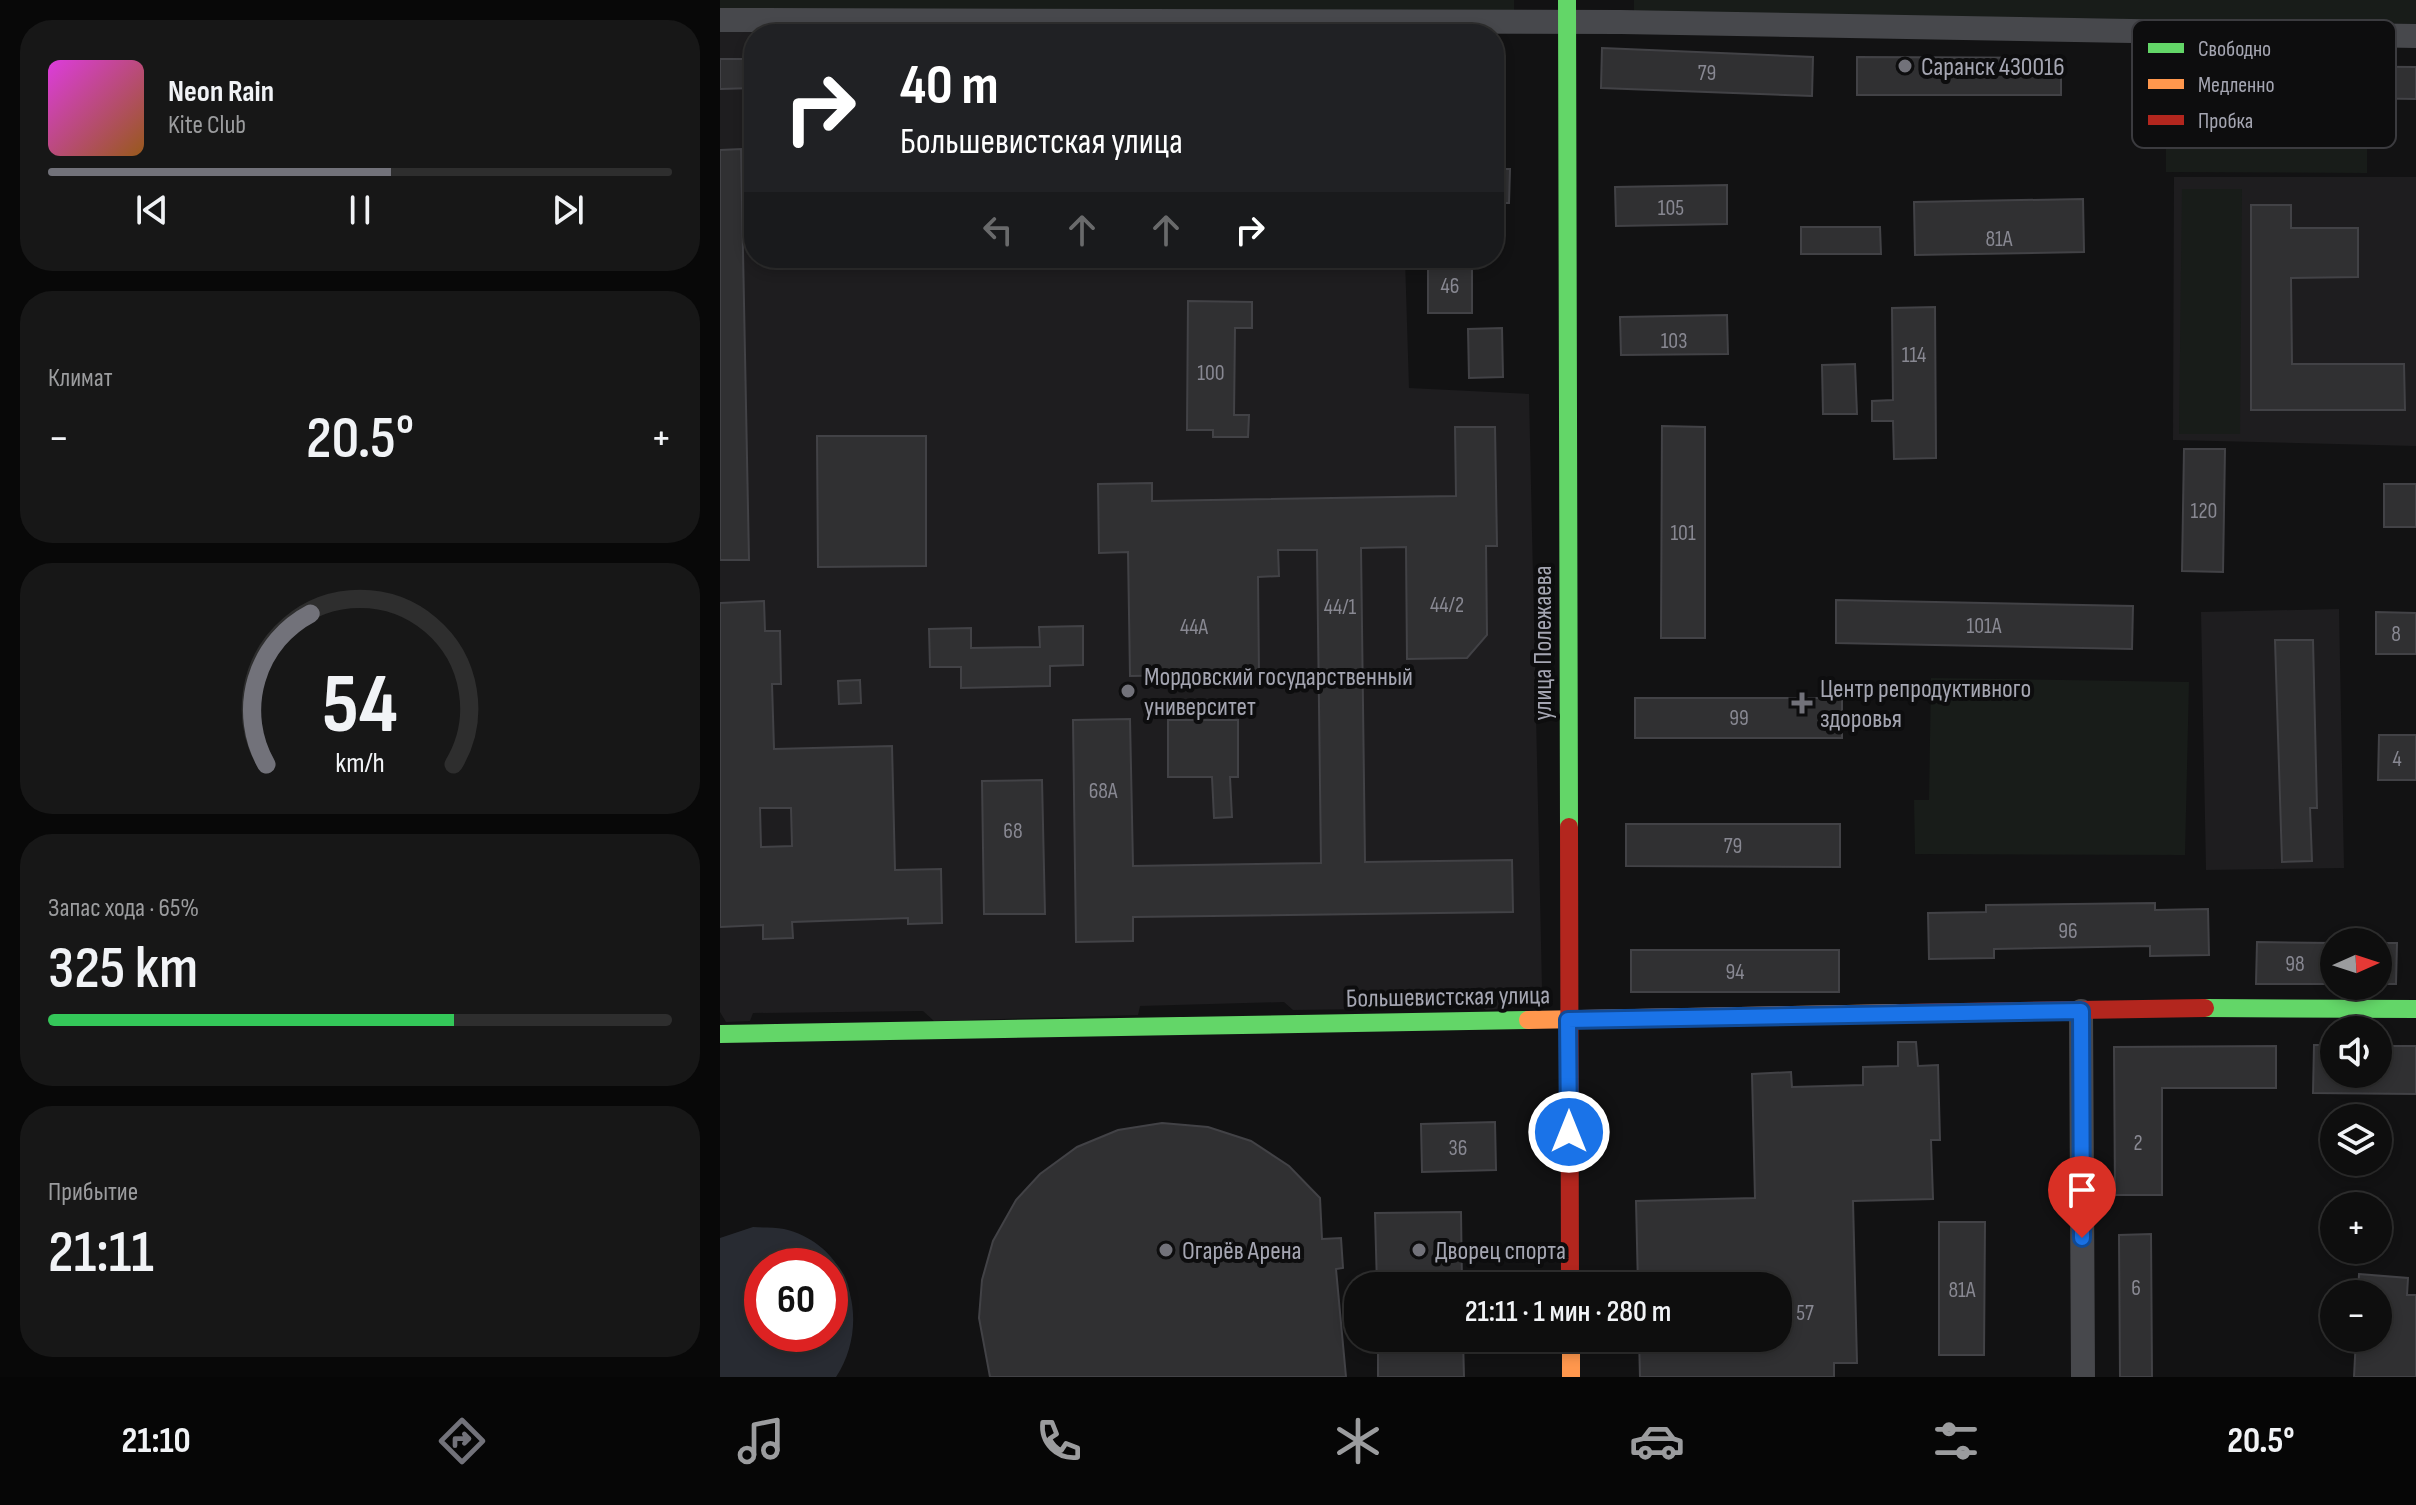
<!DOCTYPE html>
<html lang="ru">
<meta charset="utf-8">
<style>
body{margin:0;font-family:"Sofia Sans Condensed",sans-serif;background:#171717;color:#f1f3f6;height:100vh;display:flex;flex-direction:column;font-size:30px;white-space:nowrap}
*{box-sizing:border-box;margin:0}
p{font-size:26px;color:#9b9c9e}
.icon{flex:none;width:44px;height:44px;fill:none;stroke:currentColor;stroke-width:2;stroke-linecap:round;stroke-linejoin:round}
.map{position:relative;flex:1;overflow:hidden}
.sheet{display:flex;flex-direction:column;gap:20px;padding:20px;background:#080808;width:720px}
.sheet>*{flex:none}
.hud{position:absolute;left:24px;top:24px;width:760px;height:244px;border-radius:32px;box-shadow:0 4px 12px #0003,0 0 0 2px #2e2e2e;background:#202124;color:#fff;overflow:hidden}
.needle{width:52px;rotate:87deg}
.buttons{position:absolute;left:1600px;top:928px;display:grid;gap:16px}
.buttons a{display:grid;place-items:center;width:72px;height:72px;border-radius:50%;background:#0e0e0e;box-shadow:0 4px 12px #0003,0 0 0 2px #2e2e2e;font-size:40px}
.speed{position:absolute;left:24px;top:1248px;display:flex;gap:16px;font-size:40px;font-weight:700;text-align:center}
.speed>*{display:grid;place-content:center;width:104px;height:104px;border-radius:50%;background:#0e0e0e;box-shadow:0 4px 12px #0003,0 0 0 2px #2e2e2e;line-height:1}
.speed .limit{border:12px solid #d22;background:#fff;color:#111}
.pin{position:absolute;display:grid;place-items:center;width:68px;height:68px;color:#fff;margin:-82px -34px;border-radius:50% 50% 50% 0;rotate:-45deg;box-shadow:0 0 8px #0007}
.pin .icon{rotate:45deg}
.me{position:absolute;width:88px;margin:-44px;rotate:0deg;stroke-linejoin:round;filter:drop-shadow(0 0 6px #0008)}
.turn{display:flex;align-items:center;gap:28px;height:168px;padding:0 24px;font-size:36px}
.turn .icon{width:104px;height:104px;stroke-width:2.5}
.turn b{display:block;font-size:56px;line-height:68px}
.lanes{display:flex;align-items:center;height:76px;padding:0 24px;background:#0003;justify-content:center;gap:40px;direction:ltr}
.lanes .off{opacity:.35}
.big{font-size:60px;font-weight:600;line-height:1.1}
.sheet .card{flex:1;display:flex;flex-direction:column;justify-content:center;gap:12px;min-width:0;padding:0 28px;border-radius:32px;background:#171717}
.sheet .dial{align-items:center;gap:0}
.dial svg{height:208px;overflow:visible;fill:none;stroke:#2e2e2e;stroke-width:7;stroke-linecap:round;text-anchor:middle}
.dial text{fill:#f1f3f6;stroke:none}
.song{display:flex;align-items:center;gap:24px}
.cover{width:96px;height:96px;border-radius:12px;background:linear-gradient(135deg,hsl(300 70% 55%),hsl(30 70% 35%))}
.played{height:8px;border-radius:4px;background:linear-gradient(90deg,#72727a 55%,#2e2e2e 55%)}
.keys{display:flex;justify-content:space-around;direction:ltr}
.heat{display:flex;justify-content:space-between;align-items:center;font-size:44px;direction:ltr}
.charge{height:12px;border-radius:6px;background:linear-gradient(90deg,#34c759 65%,#2e2e2e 0)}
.trip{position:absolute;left:624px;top:1272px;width:448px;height:80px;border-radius:32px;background:#0e0e0e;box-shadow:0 4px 12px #0003,0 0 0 2px #2e2e2e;font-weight:600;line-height:80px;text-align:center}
.menu{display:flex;height:128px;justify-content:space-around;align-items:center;background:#060606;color:#9b9c9e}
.menu .icon{width:56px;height:56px}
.menu .current{color:#72727a}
.menu b{font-size:36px;color:#f1f3f6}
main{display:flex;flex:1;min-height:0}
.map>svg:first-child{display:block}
</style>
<main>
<section class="sheet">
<div class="card">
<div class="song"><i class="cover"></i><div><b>Neon Rain</b><p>Kite Club</p></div></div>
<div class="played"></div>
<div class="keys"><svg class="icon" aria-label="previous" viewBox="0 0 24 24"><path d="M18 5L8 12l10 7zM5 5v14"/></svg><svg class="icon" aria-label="pause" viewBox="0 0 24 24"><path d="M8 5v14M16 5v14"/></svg><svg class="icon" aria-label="next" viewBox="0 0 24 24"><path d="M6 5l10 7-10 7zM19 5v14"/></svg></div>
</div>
<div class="card"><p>Климат</p>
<div class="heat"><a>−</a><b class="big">20.5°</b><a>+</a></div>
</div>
<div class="card dial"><svg viewBox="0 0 100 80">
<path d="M14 69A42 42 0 1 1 86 69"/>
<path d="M14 69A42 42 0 0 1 31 11" stroke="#72727a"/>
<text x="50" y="56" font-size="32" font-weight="700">54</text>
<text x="50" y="72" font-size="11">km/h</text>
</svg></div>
<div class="card"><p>Запас хода · 65%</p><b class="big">325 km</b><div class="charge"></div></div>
<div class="card"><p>Прибытие</p><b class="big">21:11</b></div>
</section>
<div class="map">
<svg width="1696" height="1377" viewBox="0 0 1696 1377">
<rect width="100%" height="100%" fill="#121213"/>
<path fill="#1e1d1f" d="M0 31H380L34 34V258H685L689 388 809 394 822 988 810 1001 799 1007 766 1010 755 1001 646 1000 645 1009 573 1010 564 1002 420 1006 418 1015 214 1021 203 1011 33 1013 30 1021 6 1022 0 1012Z
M1454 177H1696V446L1453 440Z
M1619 609 1624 868 1486 870 1481 612Z"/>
<path fill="#181c19" d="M0 0H794V12L0 13Z
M914 0H1696V24L914 11Z
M1446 142 1647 144V173L1446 172Z
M1462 189H1522L1520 434H1459Z
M1211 678 1469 682 1465 855 1195 854 1194 800H1209Z"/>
<path fill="#282b32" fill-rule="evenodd" d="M33 1227C43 1228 54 1227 64 1229 132 1245 151 1324 116 1377H0V1238ZM42 1266H110V1334H42Z"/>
<path fill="#303032" stroke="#424246" stroke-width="2" fill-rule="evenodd" d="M882 48 1093 57 1092 96 881 88Z
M1137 57 1341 58V95H1137Z
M0 59H34V88L0 89Z
M1430 65 1696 67V99L1429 95Z
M21 149 29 560H0V150Z
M774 169H790L789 203H774Z
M1007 185V224L896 226 895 187Z
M1363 199 1364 252 1195 255 1194 202Z
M1531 205H1571V228H1638V277L1571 278 1572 364H1684L1685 410H1531Z
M1081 227H1160L1161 254H1081Z
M708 258H752V313H708Z
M468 301 532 302V328H515L514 415H529L528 437H493V430H467Z
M1215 307 1216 458 1174 459 1173 421H1152V401L1173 400 1172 308Z
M1007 315 1008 354 901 355 900 317Z
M782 328 783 377 749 378 748 329Z
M1135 364 1137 414H1103L1102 365Z
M942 426 985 427V638H941Z
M735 427H775L777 546H766L767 635 747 658 687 659 686 547 641 548 645 862 792 860 793 912 413 917V941L356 942 353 720 410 719 413 866 601 863 597 550H558L559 576 538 577 539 674 410 676 408 552 379 553 378 484 432 483V501L736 496Z
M97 436H206V566L98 567Z
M1464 449H1505L1503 572 1462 571Z
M1664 484H1696V527H1664Z
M1116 600 1413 606 1412 649 1116 643Z
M44 601 45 631H60L61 684H52L54 749 172 746 175 870 221 869 222 923 188 924V918L72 922 73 938 43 939V925L0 927V603ZM40 808H71L72 846 41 847Z
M1656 612 1696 613V654H1656Z
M363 626V665L330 666V686L241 688V667H210L209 629 251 628V648L320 647 319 627Z
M1555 640H1593L1597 808H1590L1592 861 1562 862Z
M140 680 141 703 119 704 118 681Z
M915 698H1122V738H915Z
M448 720H518V777H510L512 817 494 818 492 777H448Z
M1659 735H1696V780H1658Z
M322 780 325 914H264L262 781Z
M906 824H1120V867L906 866Z
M1435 903V910L1488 909 1489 955 1430 956V946L1274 949V958L1209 959 1208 913 1266 912V905Z
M1537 942 1614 943V984H1536Z
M1658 943H1677L1676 984H1658Z
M911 950H1119V992H911Z
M1178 1042H1196L1198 1066 1218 1065 1220 1140H1211L1213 1199 1133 1201 1137 1363H1114V1377H920L919 1338H1058V1286H918L916 1201 1035 1198 1032 1074 1071 1072 1072 1087 1143 1085V1067L1178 1066Z
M1594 1045H1614V1074H1658V1046H1696V1094L1593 1093Z
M1556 1046V1088H1442V1195H1395L1394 1047Z
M775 1122 776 1170 702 1172 701 1124Z
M442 1123 488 1127 531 1141 569 1166 600 1198 602 1239 621 1238 623 1268 616 1269 626 1377H270L259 1318 262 1280 273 1241 296 1200 320 1174 357 1147 398 1130Z
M741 1212 742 1286H657L655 1213Z
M1219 1222H1265L1264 1355H1219Z
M1431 1234 1432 1377H1400L1399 1235Z
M1639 1274 1688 1278 1687 1295H1696V1377H1634L1636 1338H1658V1294H1638Z
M658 1338H743L744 1377H658Z"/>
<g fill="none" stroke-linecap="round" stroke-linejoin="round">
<path stroke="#47484c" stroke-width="24" d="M0 20 901 22 1696 36
M1361 1011 1363 1377"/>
<path stroke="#63d668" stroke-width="18" d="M847 0 849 827
M1485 1008 1696 1009
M0 1034 808 1020"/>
<path stroke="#ff974d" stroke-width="18" d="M808 1020 1180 1013
M851 1338V1377"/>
<path stroke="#b3261e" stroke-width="18" d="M849 827 850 1286
M1180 1013 1485 1008"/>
</g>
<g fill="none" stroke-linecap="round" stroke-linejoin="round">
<g stroke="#114b97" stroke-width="20">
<path id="route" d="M849 1132 848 1020 1361 1011 1362 1238"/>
</g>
<use href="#route" stroke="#1a73e8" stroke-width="14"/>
</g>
<g fill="#72727a" stroke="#0d0d0e" stroke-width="3">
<circle cx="1185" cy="66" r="8"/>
<circle cx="408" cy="691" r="8"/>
<path d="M1078 691h8v8h8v8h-8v8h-8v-8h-8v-8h8z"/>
<circle cx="446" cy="1250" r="8"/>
<circle cx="699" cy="1250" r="8"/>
</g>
<g text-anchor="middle" stroke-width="8" stroke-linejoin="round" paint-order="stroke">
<g font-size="22" fill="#888892">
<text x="987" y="80">79</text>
<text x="951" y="215">105</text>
<text x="1279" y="246">81А</text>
<text x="730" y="293">46</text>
<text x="954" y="348">103</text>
<text x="1194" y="362">114</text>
<text x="491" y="380">100</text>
<text x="1484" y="518">120</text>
<text x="963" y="540">101</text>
<text x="727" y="612">44/2</text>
<text x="620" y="614">44/1</text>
<text x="1264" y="633">101А</text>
<text x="474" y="634">44А</text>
<text x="1676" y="641">8</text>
<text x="1019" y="725">99</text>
<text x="1677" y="766">4</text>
<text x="383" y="798">68А</text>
<text x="293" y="838">68</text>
<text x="1013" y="853">79</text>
<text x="1348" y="938">96</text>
<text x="1575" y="971">98</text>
<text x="1015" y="979">94</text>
<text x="1418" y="1150">2</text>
<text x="738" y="1155">36</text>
<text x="1416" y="1295">6</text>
<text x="1242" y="1297">81А</text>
<text x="1085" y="1320">57</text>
</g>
<g font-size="26" fill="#a5a6b2" stroke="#0d0d0e" text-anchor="start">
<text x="1201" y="75">Саранск 430016</text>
<text x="424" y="685">Мордовский государственный<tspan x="424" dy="30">университет</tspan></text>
<text x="1100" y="697">Центр репродуктивного<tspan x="1100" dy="30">здоровья</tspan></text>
<text x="462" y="1259">Огарёв Арена</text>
<text x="715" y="1259">Дворец cпорта</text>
</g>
<g font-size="26" fill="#a5a6b2" stroke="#0d0d0e">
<text transform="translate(822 643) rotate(-90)" y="9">улица Полежаева</text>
<text transform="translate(728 996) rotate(-1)" y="9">Большевистская улица</text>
</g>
</g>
<rect x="1412" y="20" width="264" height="128" rx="12" fill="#0d0d0e" stroke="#3b3b3f" stroke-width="2"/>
<rect x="1428" y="43" width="36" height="10" fill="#63d668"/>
<rect x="1428" y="79" width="36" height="10" fill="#ff974d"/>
<rect x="1428" y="115" width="36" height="10" fill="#b3261e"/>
<g font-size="22" fill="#a5a6b2">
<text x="1478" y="56">Свободно</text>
<text x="1478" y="92">Медленно</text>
<text x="1478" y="128">Пробка</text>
</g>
</svg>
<div class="buttons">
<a><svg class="needle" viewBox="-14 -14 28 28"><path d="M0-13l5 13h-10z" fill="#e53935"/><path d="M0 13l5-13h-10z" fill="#9b9c9e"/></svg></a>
<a><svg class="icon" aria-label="sound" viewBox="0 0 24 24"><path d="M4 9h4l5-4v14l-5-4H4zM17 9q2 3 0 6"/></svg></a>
<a><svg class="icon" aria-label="layers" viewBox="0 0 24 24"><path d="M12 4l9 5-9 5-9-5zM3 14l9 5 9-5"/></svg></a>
<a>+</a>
<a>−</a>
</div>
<div class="speed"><div class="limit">60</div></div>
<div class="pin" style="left:1362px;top:1238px;background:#d93025"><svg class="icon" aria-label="arrive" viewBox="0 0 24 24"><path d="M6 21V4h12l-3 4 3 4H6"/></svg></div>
<svg class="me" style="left:849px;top:1132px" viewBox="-20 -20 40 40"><circle r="17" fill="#1a73e8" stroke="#fff" stroke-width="3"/><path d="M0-11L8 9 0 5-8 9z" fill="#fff"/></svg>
<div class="trip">21:11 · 1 мин · 280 m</div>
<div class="hud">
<div class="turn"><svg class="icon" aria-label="right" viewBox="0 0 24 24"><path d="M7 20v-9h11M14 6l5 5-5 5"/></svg><div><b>40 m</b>Большевистская улица</div></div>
<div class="lanes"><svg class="icon off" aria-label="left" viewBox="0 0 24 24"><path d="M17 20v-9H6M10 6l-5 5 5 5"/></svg><svg class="icon off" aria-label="ahead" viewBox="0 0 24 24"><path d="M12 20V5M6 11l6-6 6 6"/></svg><svg class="icon off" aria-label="ahead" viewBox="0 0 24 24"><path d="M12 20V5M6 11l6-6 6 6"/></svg><svg class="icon" aria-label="right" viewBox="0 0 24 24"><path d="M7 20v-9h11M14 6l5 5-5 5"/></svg></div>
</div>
</div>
</main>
<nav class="menu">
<b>21:10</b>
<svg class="icon current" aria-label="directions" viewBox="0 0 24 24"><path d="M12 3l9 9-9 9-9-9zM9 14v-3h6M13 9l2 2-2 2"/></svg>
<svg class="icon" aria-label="music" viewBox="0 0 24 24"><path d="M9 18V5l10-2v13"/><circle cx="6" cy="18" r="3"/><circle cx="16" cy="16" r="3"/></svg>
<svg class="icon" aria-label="phone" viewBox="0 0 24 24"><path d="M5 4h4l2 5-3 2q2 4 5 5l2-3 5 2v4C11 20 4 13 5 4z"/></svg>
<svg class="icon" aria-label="climate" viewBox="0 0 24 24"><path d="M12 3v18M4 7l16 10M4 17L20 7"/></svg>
<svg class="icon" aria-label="car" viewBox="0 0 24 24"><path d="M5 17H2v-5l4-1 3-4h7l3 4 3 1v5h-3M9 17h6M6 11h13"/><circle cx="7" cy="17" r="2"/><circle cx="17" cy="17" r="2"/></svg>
<svg class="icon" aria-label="filters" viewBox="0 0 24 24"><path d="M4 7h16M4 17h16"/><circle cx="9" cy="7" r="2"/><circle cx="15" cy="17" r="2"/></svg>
<b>20.5°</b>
</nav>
